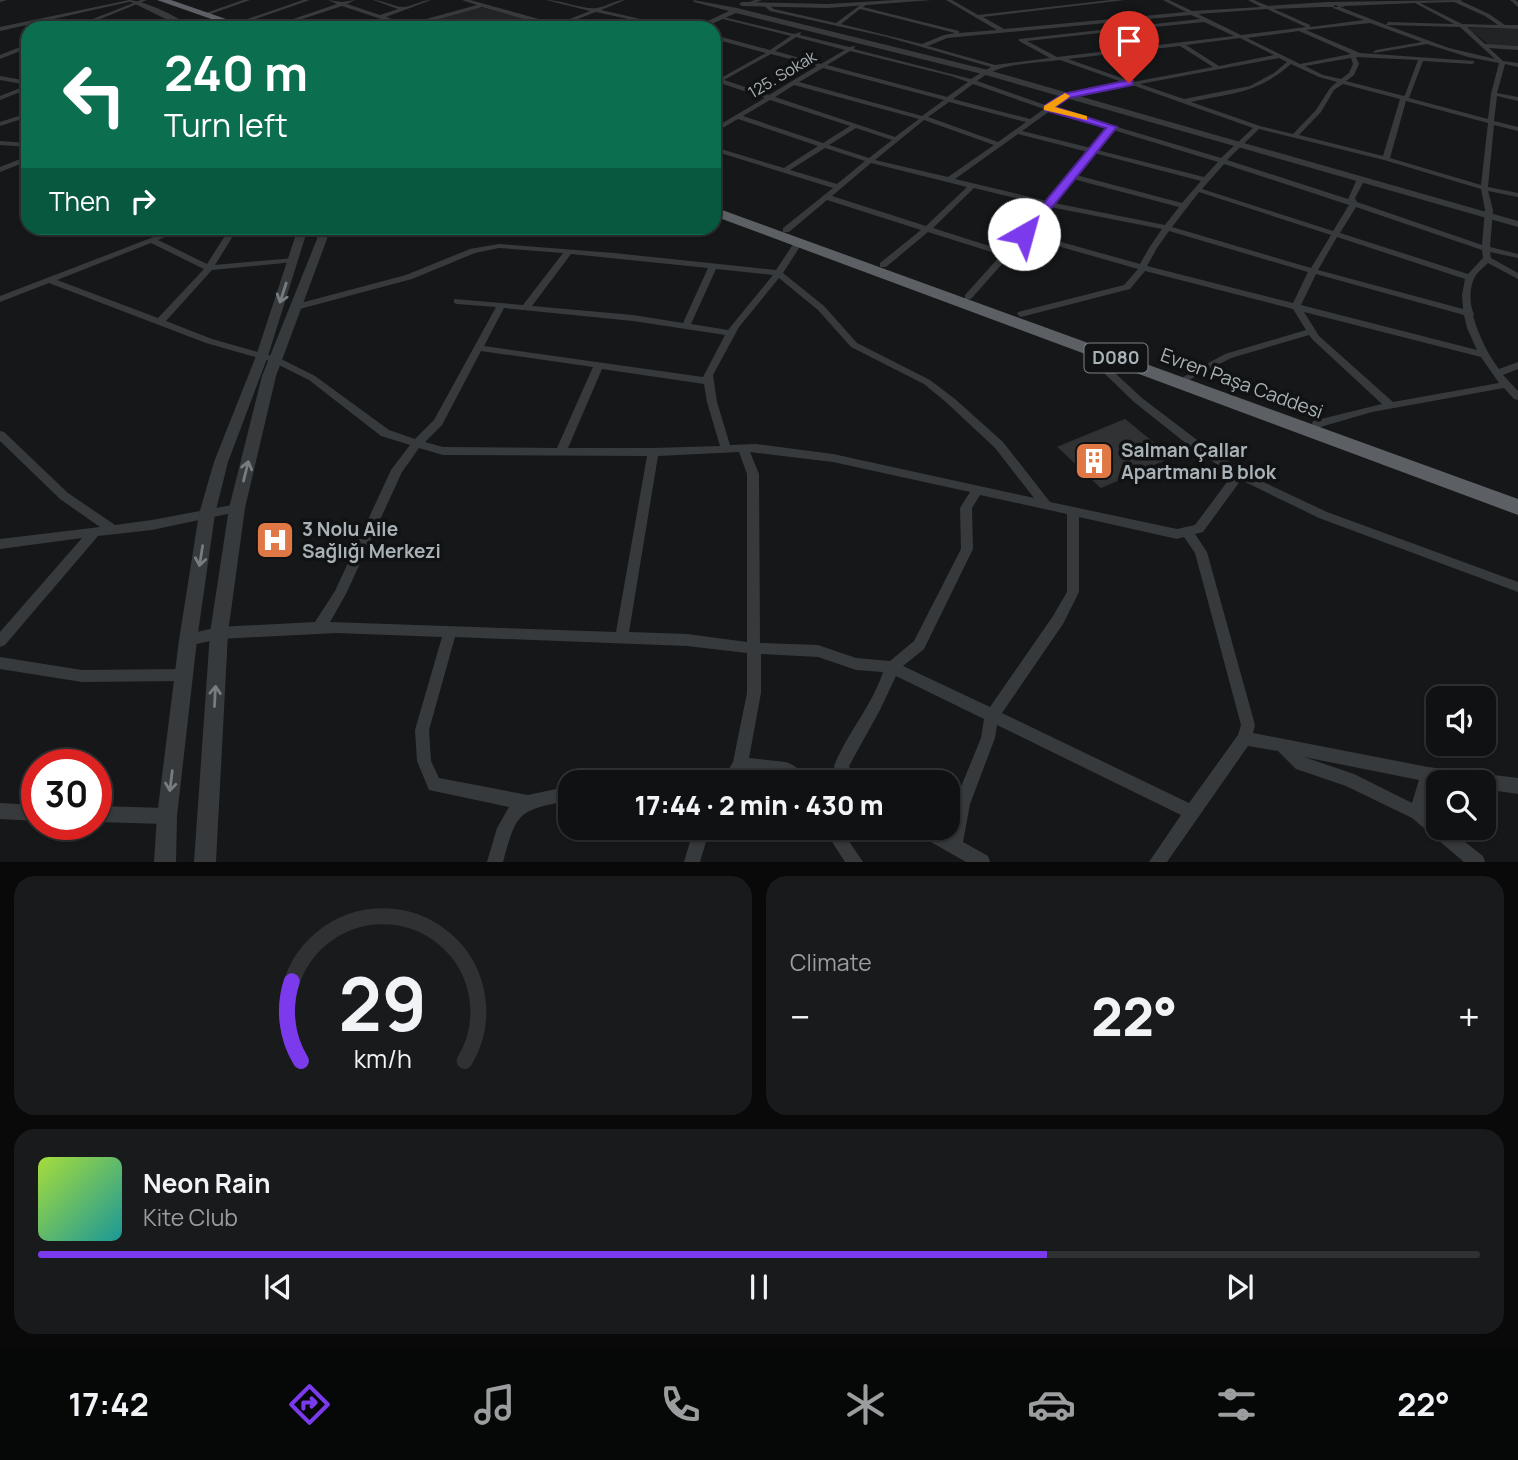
<!DOCTYPE html>
<meta charset="utf-8">
<style>
body{margin:0;font-family:Manrope,sans-serif;background:#191a1b;color:#f1f3f6;height:100vh;display:flex;flex-direction:column;font-size:26px;white-space:nowrap}
*{box-sizing:border-box;margin:0}
p{font-size:23px;color:#9c9d9f}
.icon{flex:none;width:38px;height:38px;fill:none;stroke:currentColor;stroke-width:2;stroke-linecap:round;stroke-linejoin:round}
.map{position:relative;height:862px;overflow:hidden}
.details{display:flex;flex-direction:column;gap:14px;padding:14px;background:#09090a;flex:1}
.details>*{flex:none}
.hud{position:absolute;left:21px;top:21px;width:700px;height:214px;border-radius:21px;box-shadow:0 2px 5px #0004,0 0 0 2px #303132;background:#0b6e4f;color:#fff;overflow:hidden}
.controls{position:absolute;left:1426px;top:686px;display:grid;gap:14px}
.controls a{display:grid;place-items:center;width:70px;height:70px;border-radius:14px;background:#101112;box-shadow:0 2px 5px #0004,0 0 0 2px #303132;font-size:35px}
.speed{position:absolute;left:21px;top:749px;display:flex;gap:14px;font-size:35px;font-weight:700;text-align:center}
.speed>*{display:grid;place-content:center;width:91px;height:91px;border-radius:50%;background:#101112;box-shadow:0 2px 5px #0004,0 0 0 2px #303132;line-height:1}
.speed .limit{border:10px solid #d22;background:#fff;color:#111}
.pin{position:absolute;display:grid;place-items:center;width:60px;height:60px;color:#fff;margin:-72px -30px;border-radius:50% 50% 50% 0;rotate:-45deg;box-shadow:0 0 7px #0007}
.pin .icon{rotate:45deg}
.me{position:absolute;width:77px;margin:-38px;rotate:38deg;stroke-linejoin:round;filter:drop-shadow(0 0 5px #0008)}
.turn{display:flex;align-items:center;gap:24px;height:147px;padding:0 28px;font-size:32px}
.turn .icon{width:91px;height:91px;stroke-width:2.5}
.turn b{display:block;font-size:49px;line-height:60px}
.then{display:flex;align-items:center;height:66px;padding:0 28px;background:#0003;gap:14px;font-size:26px}
.big{font-size:52px;font-weight:800;line-height:1.1}
.details .tile{flex:1;display:flex;flex-direction:column;justify-content:center;gap:10px;min-width:0;padding:0 24px;border-radius:21px;background:#191a1b}
.details .dial{align-items:center;gap:0}
.dial svg{height:182px;overflow:visible;fill:none;stroke:#303132;stroke-width:7;stroke-linecap:round;text-anchor:middle}
.dial text{fill:#f1f3f6;stroke:none}
.song{display:flex;align-items:center;gap:21px}
.cover{width:84px;height:84px;border-radius:10px;background:linear-gradient(135deg,hsl(80 70% 55%),hsl(180 70% 35%))}
.played{height:7px;border-radius:4px;background:linear-gradient(90deg,#7c3aed 70%,#303132 70%)}
.keys{display:flex;justify-content:space-around;direction:ltr}
.heat{display:flex;justify-content:space-between;align-items:center;font-size:38px;direction:ltr}
.details .tiles{flex:1;display:grid;gap:14px;grid-template-columns:1fr 1fr}
.tile:last-child{grid-column:span 2}
.trip{position:absolute;left:558px;top:770px;width:402px;height:70px;border-radius:21px;background:#101112;box-shadow:0 2px 5px #0004,0 0 0 2px #303132;font-weight:800;line-height:70px;text-align:center}
.tab-bar{display:flex;height:112px;justify-content:space-around;align-items:center;background:#060707;color:#9c9d9f}
.tab-bar .icon{width:49px;height:49px}
.tab-bar .selected{color:#7c3aed}
.tab-bar b{font-size:32px;color:#f1f3f6}
.map>svg:first-child{display:block}
</style>
<div class="map">
<svg width="1518" height="862" viewBox="0 0 1518 862">
<rect width="100%" height="100%" fill="#161718"/>
<path fill="#222325" d="M474 8H485L548 26 426 28 417 25Z
M1468 28 1518 29V46L1489 45Z"/>
<path fill="#313234" stroke="#303134" stroke-width="2" d="M1125 420 1170 457 1101 487 1059 447Z
M286 531 285 544 265 549V536Z"/>
<g fill="none" stroke-linecap="round" stroke-linejoin="round">
<path fill="#373a3c" fill-rule="evenodd" d="M0 0H7L0 2Z
M129 0 133 1 0 31V27Z
M141 0H147L78 28H70Z
M243 0H250L208 15 203 14Z
M303 0H310L238 25 233 24Z
M328 0 342 2 355 0 347 4 380 15 398 9 373 0C383 0 392 6 402 7 412 7 421 0 431 0L386 17 408 24 477 5 462 0H470L557 24 590 11 546 0C561 0 585 10 597 8 608 6 615 0 625 0L601 10 680 28H670L596 12 562 25 570 28H555L482 7 410 27 397 28 402 26 342 6 275 28H267L337 4Z
M755 0H762L747 6 744 4Z
M946 0H952L978 15 1110 0H1125L983 17 1004 29 1186 12 1163 0H1169L1192 11 1261 7 1248 0H1254L1268 6 1327 2 1461 0V1L1489 14 1505 25H1518V29L1467 27 1485 44 1518 46V50L1489 48 1503 61 1518 63V67L1505 64 1497 93 1518 97V101L1497 96 1494 121 1518 127V131L1494 125 1488 187 1518 193V197L1488 191 1493 210 1490 247 1518 254V258L1490 252 1491 258 1518 273V279L1488 263C1484 267 1479 271 1476 275 1469 285 1469 305 1474 314L1473 316C1479 336 1487 353 1499 369L1518 362V369L1503 375 1518 391V400L1514 399 1504 388 1372 412 1317 428 1313 427 1312 424 1313 421 1382 404 1313 340 1309 335 1231 358 1191 379 1188 380 1183 377 1225 354 1306 330 1293 309 1145 271 1130 289 1021 317 1017 314 1018 312 1124 285 1138 269 1026 237 971 299H965V295L1001 255 928 232 886 267H880V263L921 230 827 200 789 232H783V228L833 188 714 151V147L784 168 818 146 738 119 714 133V128L765 98 720 83H715L714 77 719 79 766 53 714 39V35L770 50 791 36 719 18V16L794 34 801 32 800 35 849 47 855 46 854 49 971 79 991 67 887 37 770 11 764 6 767 4 774 9 836 23 863 3 866 5 863 7 959 31V33L997 30ZM1454 2 1485 16 1498 25 1462 24 1420 3ZM1415 3 1454 24 1388 22 1386 25 1335 5 1333 8 1364 20 1310 27V25L1274 9ZM860 9 955 33H956L944 35 922 44 841 24ZM1267 9 1306 27 1241 35 1198 14ZM1191 15 1200 19 1019 39V41L1050 58 995 65 928 46 947 38ZM1204 22 1234 36 1141 47 1115 31ZM1370 23 1422 42 1376 50 1373 52 1374 53 1427 44 1468 57 1499 63 1491 94 1488 119 1409 98 1423 61 1472 64 1474 63V61L1360 53 1306 30ZM1386 25 1460 27 1495 59 1449 48ZM1299 31 1351 54 1300 64 1247 38ZM1109 32 1134 48 1057 57 1027 41ZM796 37 845 50 821 64 775 51ZM1240 38 1274 55 1219 66 1186 45ZM1180 46 1213 67 1133 82 1068 59ZM850 51 951 76 968 82 947 97 827 65ZM771 54 817 66 769 95 724 80ZM1356 57 1418 60 1405 95 1404 96 1346 81 1354 75 1359 64ZM1279 58 1287 62 1274 73 1250 86 1184 99 1140 84ZM1351 58 1353 64 1349 73 1341 79 1323 75 1305 66ZM1060 60 1125 83 1064 95 1048 106 977 81C1001 62 1030 64 1060 60ZM1291 64 1319 77 1337 82 1330 88 1316 110 1293 134 1260 126 1191 102C1233 93 1257 94 1291 64ZM823 68 944 100 922 116 799 82ZM973 84 1044 109 1030 119 953 99ZM1343 84 1400 99 1383 156 1299 135 1321 112 1334 90ZM794 85 919 119 895 137 775 97ZM1132 85 1253 128 1221 158 1054 108 1068 97ZM770 100 850 126 823 143 743 116ZM1406 101 1488 123 1481 185 1390 158ZM949 102 1026 122 998 142 928 117ZM1050 111 1108 128 1091 148 1022 131ZM924 120 994 145 948 177 875 160ZM856 128 892 140 869 158 829 145ZM1259 129 1384 160 1481 189 1485 210 1482 245 1357 202 1355 198 1365 179 1364 177H1358L1348 199 1227 160ZM1113 130 1218 162 1204 177 1097 150ZM1018 134 1088 152 1047 201 955 179ZM825 148 865 161 837 184 790 170ZM1094 153 1201 181 1182 203 1076 175ZM871 163 967 187 926 226 832 196ZM1224 164 1349 205 1333 231 1202 189ZM1073 179 1179 207 1165 225 1054 203ZM974 188 1044 205 1005 251 933 228ZM1199 192 1331 235 1311 268 1172 227ZM1050 207 1162 229 1149 248 1140 264 1029 233ZM1356 207 1482 250 1483 258 1468 274 1340 233ZM1169 231 1308 272 1293 303 1147 266 1157 248ZM1337 237 1465 279 1462 295 1463 309 1318 270ZM1316 274 1464 315 1467 328 1477 350 1301 305ZM1304 312 1481 357 1499 383 1393 402 1319 336Z
M1510 0H1515L1518 2V7Z
M28 44V48L0 59V55Z
M0 76 28 81V85L0 80Z
M28 85V89L0 100V96Z
M28 113V117L0 126V122Z
M0 141 28 143V147L0 145Z
M28 156V161L0 172V167Z
M177 228H187L158 240 207 264 230 228H238L215 265 294 258 298 260 294 262 212 270 166 321 212 339 279 358 315 376 389 430 415 439 434 420 496 307 457 304 454 303V299L523 305 563 253 499 248 475 253 412 279 296 310 293 309V305L406 275 470 249 499 244 614 253 776 270 796 240H802L803 242 783 273 824 306 857 343 930 380 955 399 1003 442 1050 502 1177 529 1195 525 1233 474 1197 452 1134 402 1079 349 1081 347H1087L1142 398 1205 446 1257 479 1327 512 1518 582V592L1319 518 1241 480 1203 532 1195 534 1207 552 1255 725 1253 733 1428 767 1518 778V794L1484 789V782H1433L1426 810 1438 821V828H1447L1483 856 1485 862H1464L1412 818 1346 786 1296 769 1278 751 1248 746 1167 862H1149L1181 815 997 725 995 738 970 804 963 842 988 856 990 862H966L917 834 915 828H938L948 834 954 804 981 738 984 719 896 676 880 710 849 766 854 782H840L834 766C847 733 872 706 883 672L856 670 818 657 761 654V693L749 758 786 762C795 765 805 773 809 782H790L783 776 744 773 737 782H721L733 762 747 693V653L687 646 455 637 429 730 431 761 439 778 528 795 570 786V800C520 811 517 809 503 862H487L497 828 509 807 429 790 417 761 415 730 442 637 337 633 219 639 188 646 183 644 181 640 183 636 188 634 219 627 315 622 335 591 391 470 410 445 381 436 309 380 273 362 206 343 49 283 0 302V296ZM151 243 204 269 158 318 57 280ZM571 254 708 268 683 323 633 315 532 306ZM716 269 773 275 728 330 691 324ZM779 278 818 310 851 347 924 384 947 403 995 448 1034 498 833 454 756 444 730 445 717 402 713 375 739 327ZM504 308 633 321 725 335 703 377 484 346ZM481 351 593 367 557 448 443 447 425 442 442 425ZM602 369 704 384 707 402 720 446 653 448H568ZM419 448 443 455 647 456 616 632 330 622 346 594 402 472ZM739 452 747 474V642L687 634 629 632 658 456ZM750 452 833 462 970 492 960 508 961 549 914 641 890 661 856 658 818 645 760 643 759 474ZM980 495 1067 514V592L1053 616 990 707 903 666 924 649 973 549 972 508ZM1079 517 1177 539 1184 537 1195 553 1241 725 1238 735 1189 803 1002 713 1063 624 1079 592ZM1304 757 1419 780 1412 803 1354 774Z
M0 431 4 432 68 493 115 525 152 520 237 504 241 505 243 508 241 511 237 512 152 530 98 536 5 645 0 647V632L82 538 0 549V539L100 527 60 499 0 441Z
M0 657 82 670 184 669 189 671 191 675 189 679 184 681 82 682 0 669Z
M0 803 37 805V821L0 819Z
M96 806 167 808 172 811 175 816 172 821 167 824 96 822Z
M694 828H710L700 862H684Z
M823 828H840L863 862H845Z"/>
<path fill="#373a3c" fill-rule="evenodd" d="M127 0C144 0 179 17 193 28H184Z
M693 0 737 8 988 70 1518 221V227L982 74 736 13 703 28H693L729 11 694 2Z
M895 0H932L828 8 742 6 739 4 742 2 828 4Z
M298 228H308L268 356 228 462 215 514 197 640 177 816 176 862H154L157 816 179 640 199 514 214 462 256 356Z
M318 228H328L327 239 276 376 245 508 228 633 216 862H194L210 633 229 508 262 376 317 239Z"/>
<path fill="#5c6064" fill-rule="evenodd" d="M157 0H171L252 28H237Z
M714 207 1518 499V515L714 216Z"/>
</g>
<defs><path id="oneway-shaft" d="M-6 0H5M1.5-3L5.5 0L1.5 3" fill="none" stroke-width="1.6" stroke-linecap="round" stroke-linejoin="round" transform="scale(1.75)"/></defs>
<g stroke="#767c7f">
<use href="#oneway-shaft" transform="translate(283 293) rotate(108)"/>
<use href="#oneway-shaft" transform="translate(246 471) rotate(-76)"/>
<use href="#oneway-shaft" transform="translate(201 556) rotate(99)"/>
<use href="#oneway-shaft" transform="translate(215 696) rotate(-87)"/>
<use href="#oneway-shaft" transform="translate(171 781) rotate(97)"/>
</g>
<path fill="#7c3aed" stroke="#51269a" stroke-width="2" d="M1129 80 1133 81V85L1069 98 1055 107 1117 127 1028 237H1020V232L1106 128 1044 110V106L1063 94Z"/>
<path fill="#f59e0b" d="M1065 93 1070 96 1068 98 1055 107 1087 116V120L1044 110V106Z"/>
<defs>
<g id="building-square" transform="scale(2.0125)"><rect x="-9" y="-9" width="18" height="18" rx="4" fill="#e07846" stroke="#111213"/><path d="M-4-6H4V6H1V3H-1V6H-4ZM-2.5-4.3h1.7v1.8h-1.7ZM.8-4.3h1.7v1.8H.8ZM-2.5-1h1.7V.8h-1.7ZM.8-1h1.7V.8H.8Z" fill="#fff"/></g>
<g id="hospital-square" transform="scale(2.0125)"><rect x="-9" y="-9" width="18" height="18" rx="4" fill="#e07846" stroke="#111213"/><path d="M-5-5h3v3.5h4V-5h3V5h-3V1.5h-4V5h-3Z" fill="#fff"/></g>
</defs>
<g fill-rule="evenodd">
<use href="#building-square" x="1094" y="461"/>
<use href="#hospital-square" x="275" y="540"/>
</g>
<g text-anchor="middle" stroke-width="7" stroke-linejoin="round" paint-order="stroke">
<g font-size="16" fill="#a9b2b6" stroke="#111213">
<text transform="translate(782 74) rotate(-31)" y="6">125. Sokak</text>
</g>
<rect fill="#111213" stroke="#7b8285" stroke-width="2" x="1084.5" y="343.5" width="63" height="29" rx="5"/>
<g font-size="18" font-weight="bold" fill="#a9b2b6">
<text x="1116" y="364">D080</text>
</g>
<g font-size="19" fill="#a9b2b6" stroke="#111213">
<text transform="translate(1242 383) rotate(20)" y="7">Evren Paşa Caddesi</text>
</g>
<g font-size="19" font-weight="bold" fill="#a9b2b6" stroke="#111213" text-anchor="start">
<text x="1121" y="457">Salman Çallar<tspan x="1121" dy="22">Apartmanı B blok</tspan></text>
<text x="302" y="536">3 Nolu Aile<tspan x="302" dy="22">Sağlığı Merkezi</tspan></text>
</g>
</g>
</svg>
<div class="controls">
<a><svg class="icon" aria-label="sound" viewBox="0 0 24 24"><path d="M4 9h4l5-4v14l-5-4H4zM17 9q2 3 0 6"/></svg></a>
<a><svg class="icon" aria-label="search" viewBox="0 0 24 24"><circle cx="10" cy="10" r="6"/><path d="M15 15l6 6"/></svg></a>
</div>
<div class="speed"><div class="limit">30</div></div>
<div class="pin" style="left:1129px;top:83px;background:#d93025"><svg class="icon" aria-label="arrive" viewBox="0 0 24 24"><path d="M6 21V4h12l-3 4 3 4H6"/></svg></div>
<svg class="me" style="left:1024px;top:234px" viewBox="-20 -20 40 40"><circle r="19" fill="#fff"/><path d="M0-13L10 11 0 6-10 11z" fill="#7c3aed"/></svg>
<div class="trip">17:44 · 2 min · 430 m</div>
<div class="hud">
<div class="turn"><svg class="icon" aria-label="left" viewBox="0 0 24 24"><path d="M17 20v-9H6M10 6l-5 5 5 5"/></svg><div><b>240 m</b>Turn left</div></div>
<div class="then">Then<svg class="icon" aria-label="right" viewBox="0 0 24 24"><path d="M7 20v-9h11M14 6l5 5-5 5"/></svg></div>
</div>
</div>
<section class="details">
<div class="tiles">
<div class="tile dial"><svg viewBox="0 0 100 80">
<path d="M14 69A42 42 0 1 1 86 69"/>
<path d="M14 69A42 42 0 0 1 10 34" stroke="#7c3aed"/>
<text x="50" y="56" font-size="32" font-weight="700">29</text>
<text x="50" y="72" font-size="11">km/h</text>
</svg></div>
<div class="tile"><p>Climate</p>
<div class="heat"><a>−</a><b class="big">22°</b><a>+</a></div>
</div>
<div class="tile">
<div class="song"><i class="cover"></i><div><b>Neon Rain</b><p>Kite Club</p></div></div>
<div class="played"></div>
<div class="keys"><svg class="icon" aria-label="previous" viewBox="0 0 24 24"><path d="M18 5L8 12l10 7zM5 5v14"/></svg><svg class="icon" aria-label="pause" viewBox="0 0 24 24"><path d="M8 5v14M16 5v14"/></svg><svg class="icon" aria-label="next" viewBox="0 0 24 24"><path d="M6 5l10 7-10 7zM19 5v14"/></svg></div>
</div>
</div>
</section>
<nav class="tab-bar">
<b>17:42</b>
<svg class="icon selected" aria-label="directions" viewBox="0 0 24 24"><path d="M12 3l9 9-9 9-9-9zM9 14v-3h6M13 9l2 2-2 2"/></svg>
<svg class="icon" aria-label="music" viewBox="0 0 24 24"><path d="M9 18V5l10-2v13"/><circle cx="6" cy="18" r="3"/><circle cx="16" cy="16" r="3"/></svg>
<svg class="icon" aria-label="phone" viewBox="0 0 24 24"><path d="M5 4h4l2 5-3 2q2 4 5 5l2-3 5 2v4C11 20 4 13 5 4z"/></svg>
<svg class="icon" aria-label="climate" viewBox="0 0 24 24"><path d="M12 3v18M4 7l16 10M4 17L20 7"/></svg>
<svg class="icon" aria-label="car" viewBox="0 0 24 24"><path d="M5 17H2v-5l4-1 3-4h7l3 4 3 1v5h-3M9 17h6M6 11h13"/><circle cx="7" cy="17" r="2"/><circle cx="17" cy="17" r="2"/></svg>
<svg class="icon" aria-label="filters" viewBox="0 0 24 24"><path d="M4 7h16M4 17h16"/><circle cx="9" cy="7" r="2"/><circle cx="15" cy="17" r="2"/></svg>
<b>22°</b>
</nav>
